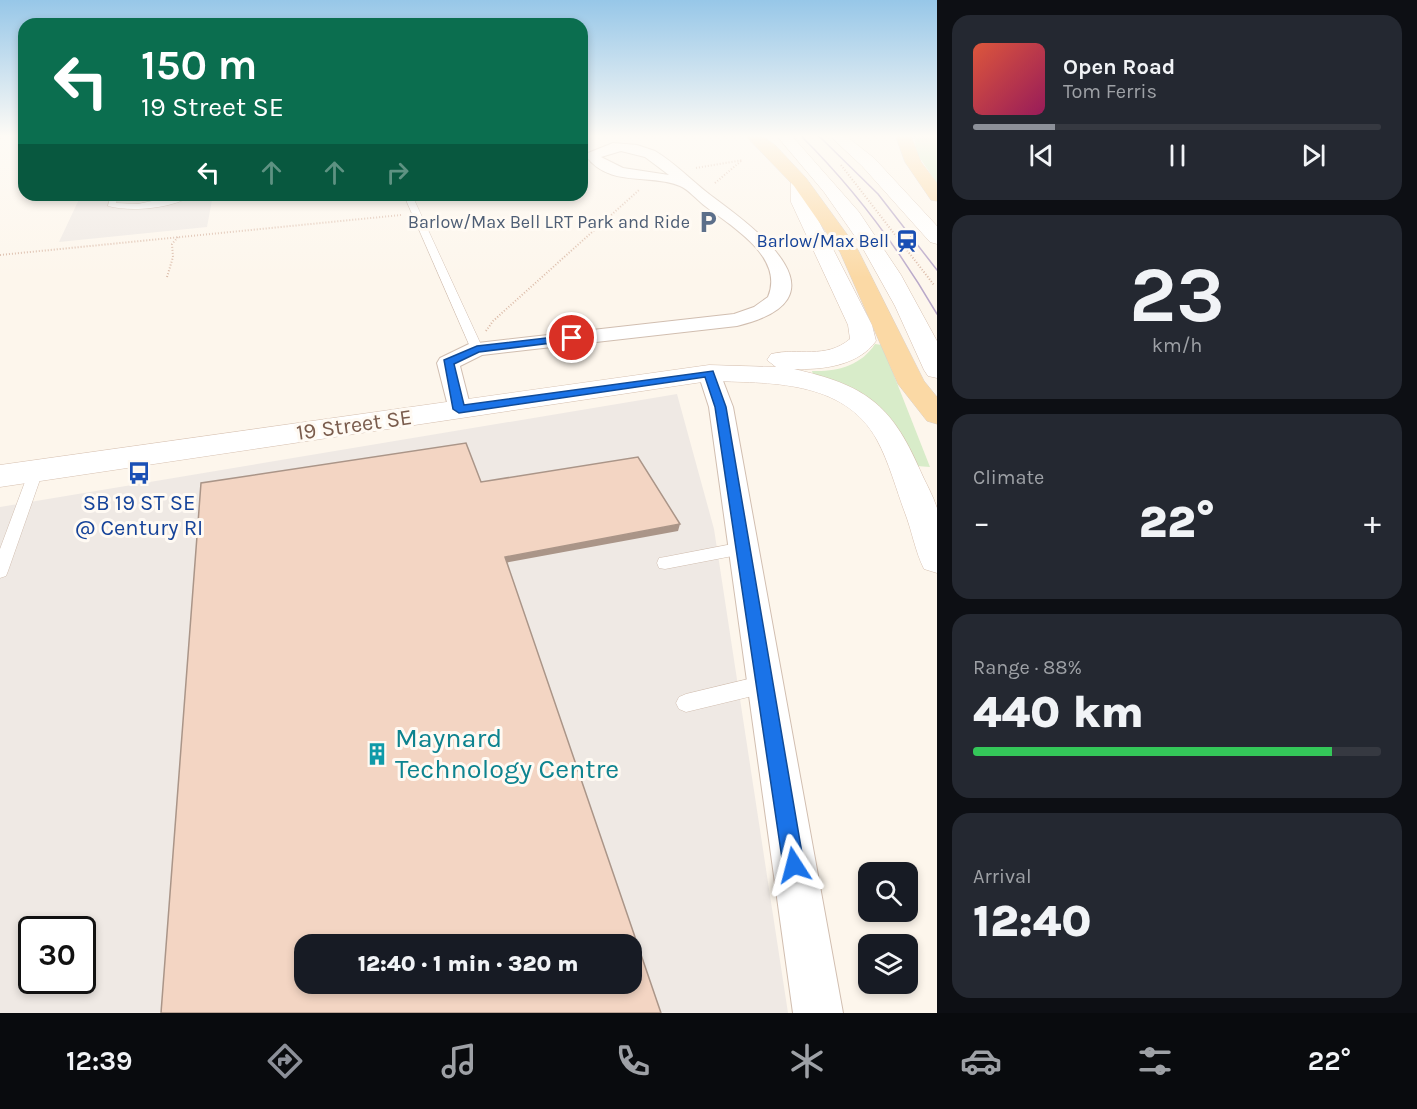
<!DOCTYPE html>
<meta charset="utf-8">
<style>
body{margin:0;font-family:Karla,sans-serif;background:#242831;color:#f1f3f6;height:100vh;display:flex;flex-direction:column;font-size:22px;white-space:nowrap}
*{box-sizing:border-box;margin:0}
p{font-size:20px;color:#9ea1a6}
.icon{flex:none;width:33px;height:33px;fill:none;stroke:currentColor;stroke-width:2;stroke-linecap:round;stroke-linejoin:round}
.map{position:relative;flex:1;overflow:hidden}
.drawer{display:flex;flex-direction:column;gap:15px;padding:15px;background:#0d0f14;width:480px}
.drawer>*{flex:none}
.guide{position:absolute;left:18px;top:18px;width:570px;height:183px;border-radius:18px;box-shadow:0 3px 9px #0003;background:#0b6e4f;color:#fff;overflow:hidden}
.tools{position:absolute;left:858px;top:862px;display:grid;gap:12px}
.tools a{display:grid;place-items:center;width:60px;height:60px;border-radius:12px;background:#171b24;box-shadow:0 3px 9px #0003;font-size:30px}
.speed{position:absolute;left:18px;top:916px;display:flex;gap:12px;font-size:30px;font-weight:700;text-align:center}
.speed>*{display:grid;place-content:center;width:78px;height:78px;border-radius:50%;background:#171b24;box-shadow:0 3px 9px #0003;line-height:1}
.speed .limit{border:3px solid #111;border-radius:9px;background:#fff;color:#111}
.pin{position:absolute;display:grid;place-items:center;width:51px;height:51px;color:#fff;margin:-26px;border:3px solid #fff;border-radius:50%;box-shadow:0 2px 6px #0007}
.me{position:absolute;width:66px;margin:-33px;rotate:351deg;stroke-linejoin:round;filter:drop-shadow(0 0 4px #0008)}
.turn{display:flex;align-items:center;gap:21px;height:126px;padding:0 24px;font-size:27px}
.turn .icon{width:78px;height:78px;stroke-width:2.5}
.turn b{display:block;font-size:42px;line-height:51px}
.lanes{display:flex;align-items:center;height:57px;padding:0 24px;background:#0003;justify-content:center;gap:30px;direction:ltr}
.lanes .off{opacity:.35}
.big{font-size:45px;font-weight:800;line-height:1.1}
.drawer .card{flex:1;display:flex;flex-direction:column;justify-content:center;gap:9px;min-width:0;padding:0 21px;border-radius:18px;background:#242831}
.drawer .dial{align-items:center;gap:0}
.dial b{font-size:78px;line-height:1}
.song{display:flex;align-items:center;gap:18px}
.cover{width:72px;height:72px;border-radius:9px;background:linear-gradient(135deg,hsl(10 70% 55%),hsl(330 70% 35%))}
.played{height:6px;border-radius:3px;background:linear-gradient(90deg,#8c9099 20%,#363941 20%)}
.keys{display:flex;justify-content:space-around;direction:ltr}
.heat{display:flex;justify-content:space-between;align-items:center;font-size:33px;direction:ltr}
.charge{height:9px;border-radius:4px;background:linear-gradient(90deg,#34c759 88%,#363941 0)}
.trip{position:absolute;left:294px;top:934px;width:348px;height:60px;border-radius:18px;background:#171b24;box-shadow:0 3px 9px #0003;font-weight:800;line-height:60px;text-align:center}
.tab-bar{display:flex;height:96px;justify-content:space-around;align-items:center;background:#090b0e;color:#9ea1a6}
.tab-bar .icon{width:42px;height:42px}
.tab-bar .selected{color:#8c9099}
.tab-bar b{font-size:27px;color:#f1f3f6}
main{display:flex;flex:1;min-height:0}
.map>svg:first-child{display:block}
</style>
<main>
<div class="map">
<svg width="937" height="1013" viewBox="0 0 937 1013">
<rect width="100%" height="100%" fill="#fdf6ec"/>
<path fill="#efe9e4" fill-rule="evenodd" d="M81 195H271L212 200 207 227 59 242Z
M677 394 714 529 788 1013H0V507ZM32 930H82V981H32ZM304 945H632V984H304Z"/>
<path fill="#d8ecc9" d="M914 136H937V183L917 154Z
M875 344 882 345 930 467 917 466 813 375 812 371C836 372 861 366 875 344Z"/>
<g fill="none" stroke-linecap="round" stroke-linejoin="round">
<g stroke="#d1beb0" stroke-width="1">
<path id="lane" d="M111 195H119L116 203 138 204 180 195H192C173 209 130 212 108 206Z
M404 195H412L483 349 481 351H473L471 349Z
M36 466 43 471 8 571 6 576 0 578V549L29 471Z
M743 542 749 544 751 548 749 552 743 554 665 569 659 568 657 563 659 558 665 557Z
M765 675 772 678 774 684 772 690 765 693 686 712 679 709 676 703 679 697 686 694Z"/>
</g>
<g stroke="#d1beb0" stroke-width="2">
<path id="street" d="M613 143 637 145 655 151C675 163 691 180 709 194 756 229 852 298 737 326L482 355 460 366 471 409 468 414 459 417 450 414 437 363 440 358 469 344 734 314 754 307 768 297C785 257 731 226 705 206 697 200 688 189 680 186 649 173 609 188 586 156L588 153ZM621 151 645 157 669 175 623 168 601 157Z
M709 366 717 368 720 373 733 407 843 1013H793L709 407 698 373 701 368Z"/>
</g>
<g stroke="#d6c0b0" stroke-width="1">
<path id="secondary" d="M777 136H792L859 212 901 275 937 341V378L928 376 924 370 895 306 861 245 824 192Z
M830 136H846L874 158 937 226V244L930 242 862 166Z
M800 177 809 182V202L872 325 876 341C858 366 822 370 794 369 864 385 891 403 920 470 925 482 933 495 937 508 937 527 937 553 937 573L924 569C915 551 912 531 905 513 896 489 889 462 877 440 844 379 768 383 709 381L0 487V465L709 365 776 367 767 360 771 354C799 347 825 360 850 339L848 325 791 202V182Z"/>
</g>
<g stroke="#dad1cd" stroke-width="1">
<path id="primary" d="M746 136H762L775 145 806 178 857 248 924 381 937 397V424L927 421 898 384 840 252 794 186Z
M896 136H911L921 162 937 183V201L931 200 905 162Z"/>
</g>
<path stroke="#d9b8a5" stroke-width="2" stroke-dasharray="1 2" stroke-linecap="butt" d="M0 139 2 136
M841 165 934 285
M696 168 743 160
M715 183 741 161
M0 255 401 215
M167 277 173 257 172 244 179 236
M486 331 493 321 639 190"/>
<use href="#lane" fill="#fff" fill-rule="evenodd"/>
<use href="#street" fill="#fff" fill-rule="evenodd"/>
<use href="#secondary" fill="#fff" fill-rule="evenodd"/>
<use href="#primary" fill="#fbd9a5" fill-rule="evenodd"/>
<path stroke="#b9a8c9" stroke-width="1.5" d="M801 136C855 189 899 249 937 314
M819 136 878 194 937 270"/>
</g>
<path fill="#aa9588" d="M680 524 678 531 504 563 505 557Z"/>
<path fill="#f3d5c3" stroke="#aa9588" stroke-width="1.5" fill-rule="evenodd" d="M466 443 481 482 638 457 680 524 505 557 661 1013H161L201 483ZM304 945H632V984H304Z"/>
<linearGradient id="sky" x2="0" y2="1"><stop stop-color="#97c7e8"/><stop offset="0.49" stop-color="#fefbf6"/><stop offset="1" stop-color="#fefbf6" stop-opacity="0"/></linearGradient>
<rect width="937" height="278" fill="url(#sky)"/>
<path fill="#1a73e8" stroke="#114b97" stroke-width="1.5" d="M572 335 575 336V340L479 352 454 364 464 405 713 371 726 407 804 865 801 872 794 875 786 872 783 865 715 407 705 377 459 413 453 409 444 360 477 346Z"/>
<defs>
<g id="parking-bare" transform="scale(1.8)"><path d="M-3.5-5.5H1a3.5 3.5 0 0 1 0 7H-1V5.5H-3.5ZM-1-3.4V-.6H.8a1.4 1.4 0 0 0 0-2.8Z" fill="#5c6f8a" stroke="#fffaf3" stroke-width="2.5" paint-order="stroke"/></g>
<g id="station-bare" transform="scale(1.8)"><path d="M-3-6H3Q5-6 5-4V2Q5 4 3 4L4.5 6H3L1.5 4h-3L-3 6H-4.5L-3 4Q-5 4-5 2V-4Q-5-6-3-6ZM-3.5-4v3h7v-3ZM-3.5 1v1.5H-2V1ZM2 1v1.5H3.5V1Z" fill="#1a4fb4" stroke="#fffaf3" stroke-width="2.5" paint-order="stroke"/></g>
<g id="bus-bare" transform="scale(1.8)"><path d="M-5-6H5V4H4V6H2V4H-2V6H-4V4H-5ZM-3.5-4V0h7V-4ZM-3.5 1.2v1.5H-2V1.2ZM2 1.2v1.5H3.5V1.2Z" fill="#1a4fb4" stroke="#fffaf3" stroke-width="2.5" paint-order="stroke"/></g>
<g id="building-bare" transform="scale(1.8)"><path d="M-4-6H4V6H1V3H-1V6H-4ZM-2.5-4.3h1.7v1.8h-1.7ZM.8-4.3h1.7v1.8H.8ZM-2.5-1h1.7V.8h-1.7ZM.8-1h1.7V.8H.8Z" fill="#0f9aa8" stroke="#fffaf3" stroke-width="2.5" paint-order="stroke"/></g>
</defs>
<g fill-rule="evenodd">
<use href="#parking-bare" x="708" y="222"/>
<use href="#station-bare" x="907" y="241"/>
<use href="#bus-bare" x="139" y="473"/>
<use href="#building-bare" x="377" y="754"/>
</g>
<g text-anchor="middle" stroke-width="6" stroke-linejoin="round" paint-order="stroke">
<g font-size="18" fill="#4e5e75" stroke="#fffaf3" text-anchor="end">
<text x="690" y="228">Barlow/Max Bell LRT Park and Ride</text>
</g>
<g font-size="18" fill="#164399" stroke="#fffaf3" text-anchor="end">
<text x="889" y="247">Barlow/Max Bell</text>
</g>
<g font-size="22" fill="#7a5c4d" stroke="#fffaf3">
<text transform="translate(354 424) rotate(-8)" y="8">19 Street SE</text>
</g>
<g font-size="22" fill="#164399" stroke="#fffaf3">
<text x="139" y="510">SB 19 ST SE<tspan x="139" dy="25">@ Century RI</tspan></text>
</g>
<g font-size="27" fill="#0d838f" stroke="#fffaf3" text-anchor="start">
<text x="395" y="747">Maynard<tspan x="395" dy="31">Technology Centre</tspan></text>
</g>
</g>
</svg>
<div class="tools">
<a><svg class="icon" aria-label="search" viewBox="0 0 24 24"><circle cx="10" cy="10" r="6"/><path d="M15 15l6 6"/></svg></a>
<a><svg class="icon" aria-label="layers" viewBox="0 0 24 24"><path d="M12 4l9 5-9 5-9-5zM3 14l9 5 9-5"/></svg></a>
</div>
<div class="speed"><div class="limit">30</div></div>
<div class="pin" style="left:572px;top:338px;background:#d93025"><svg class="icon" aria-label="arrive" viewBox="0 0 24 24"><path d="M6 21V4h12l-3 4 3 4H6"/></svg></div>
<svg class="me" style="left:794px;top:865px" viewBox="-20 -20 40 40"><path d="M0-17L14 15 0 8-14 15z" fill="#1a73e8" stroke="#fff" stroke-width="4"/></svg>
<div class="trip">12:40 · 1 min · 320 m</div>
<div class="guide">
<div class="turn"><svg class="icon" aria-label="left" viewBox="0 0 24 24"><path d="M17 20v-9H6M10 6l-5 5 5 5"/></svg><div><b>150 m</b>19 Street SE</div></div>
<div class="lanes"><svg class="icon" aria-label="left" viewBox="0 0 24 24"><path d="M17 20v-9H6M10 6l-5 5 5 5"/></svg><svg class="icon off" aria-label="ahead" viewBox="0 0 24 24"><path d="M12 20V5M6 11l6-6 6 6"/></svg><svg class="icon off" aria-label="ahead" viewBox="0 0 24 24"><path d="M12 20V5M6 11l6-6 6 6"/></svg><svg class="icon off" aria-label="right" viewBox="0 0 24 24"><path d="M7 20v-9h11M14 6l5 5-5 5"/></svg></div>
</div>
</div>
<section class="drawer">
<div class="card">
<div class="song"><i class="cover"></i><div><b>Open Road</b><p>Tom Ferris</p></div></div>
<div class="played"></div>
<div class="keys"><svg class="icon" aria-label="previous" viewBox="0 0 24 24"><path d="M18 5L8 12l10 7zM5 5v14"/></svg><svg class="icon" aria-label="pause" viewBox="0 0 24 24"><path d="M8 5v14M16 5v14"/></svg><svg class="icon" aria-label="next" viewBox="0 0 24 24"><path d="M6 5l10 7-10 7zM19 5v14"/></svg></div>
</div>
<div class="card dial"><b>23</b><p>km/h</p></div>
<div class="card"><p>Climate</p>
<div class="heat"><a>−</a><b class="big">22°</b><a>+</a></div>
</div>
<div class="card"><p>Range · 88%</p><b class="big">440 km</b><div class="charge"></div></div>
<div class="card"><p>Arrival</p><b class="big">12:40</b></div>
</section>
</main>
<nav class="tab-bar">
<b>12:39</b>
<svg class="icon selected" aria-label="directions" viewBox="0 0 24 24"><path d="M12 3l9 9-9 9-9-9zM9 14v-3h6M13 9l2 2-2 2"/></svg>
<svg class="icon" aria-label="music" viewBox="0 0 24 24"><path d="M9 18V5l10-2v13"/><circle cx="6" cy="18" r="3"/><circle cx="16" cy="16" r="3"/></svg>
<svg class="icon" aria-label="phone" viewBox="0 0 24 24"><path d="M5 4h4l2 5-3 2q2 4 5 5l2-3 5 2v4C11 20 4 13 5 4z"/></svg>
<svg class="icon" aria-label="climate" viewBox="0 0 24 24"><path d="M12 3v18M4 7l16 10M4 17L20 7"/></svg>
<svg class="icon" aria-label="car" viewBox="0 0 24 24"><path d="M5 17H2v-5l4-1 3-4h7l3 4 3 1v5h-3M9 17h6M6 11h13"/><circle cx="7" cy="17" r="2"/><circle cx="17" cy="17" r="2"/></svg>
<svg class="icon" aria-label="filters" viewBox="0 0 24 24"><path d="M4 7h16M4 17h16"/><circle cx="9" cy="7" r="2"/><circle cx="15" cy="17" r="2"/></svg>
<b>22°</b>
</nav>
